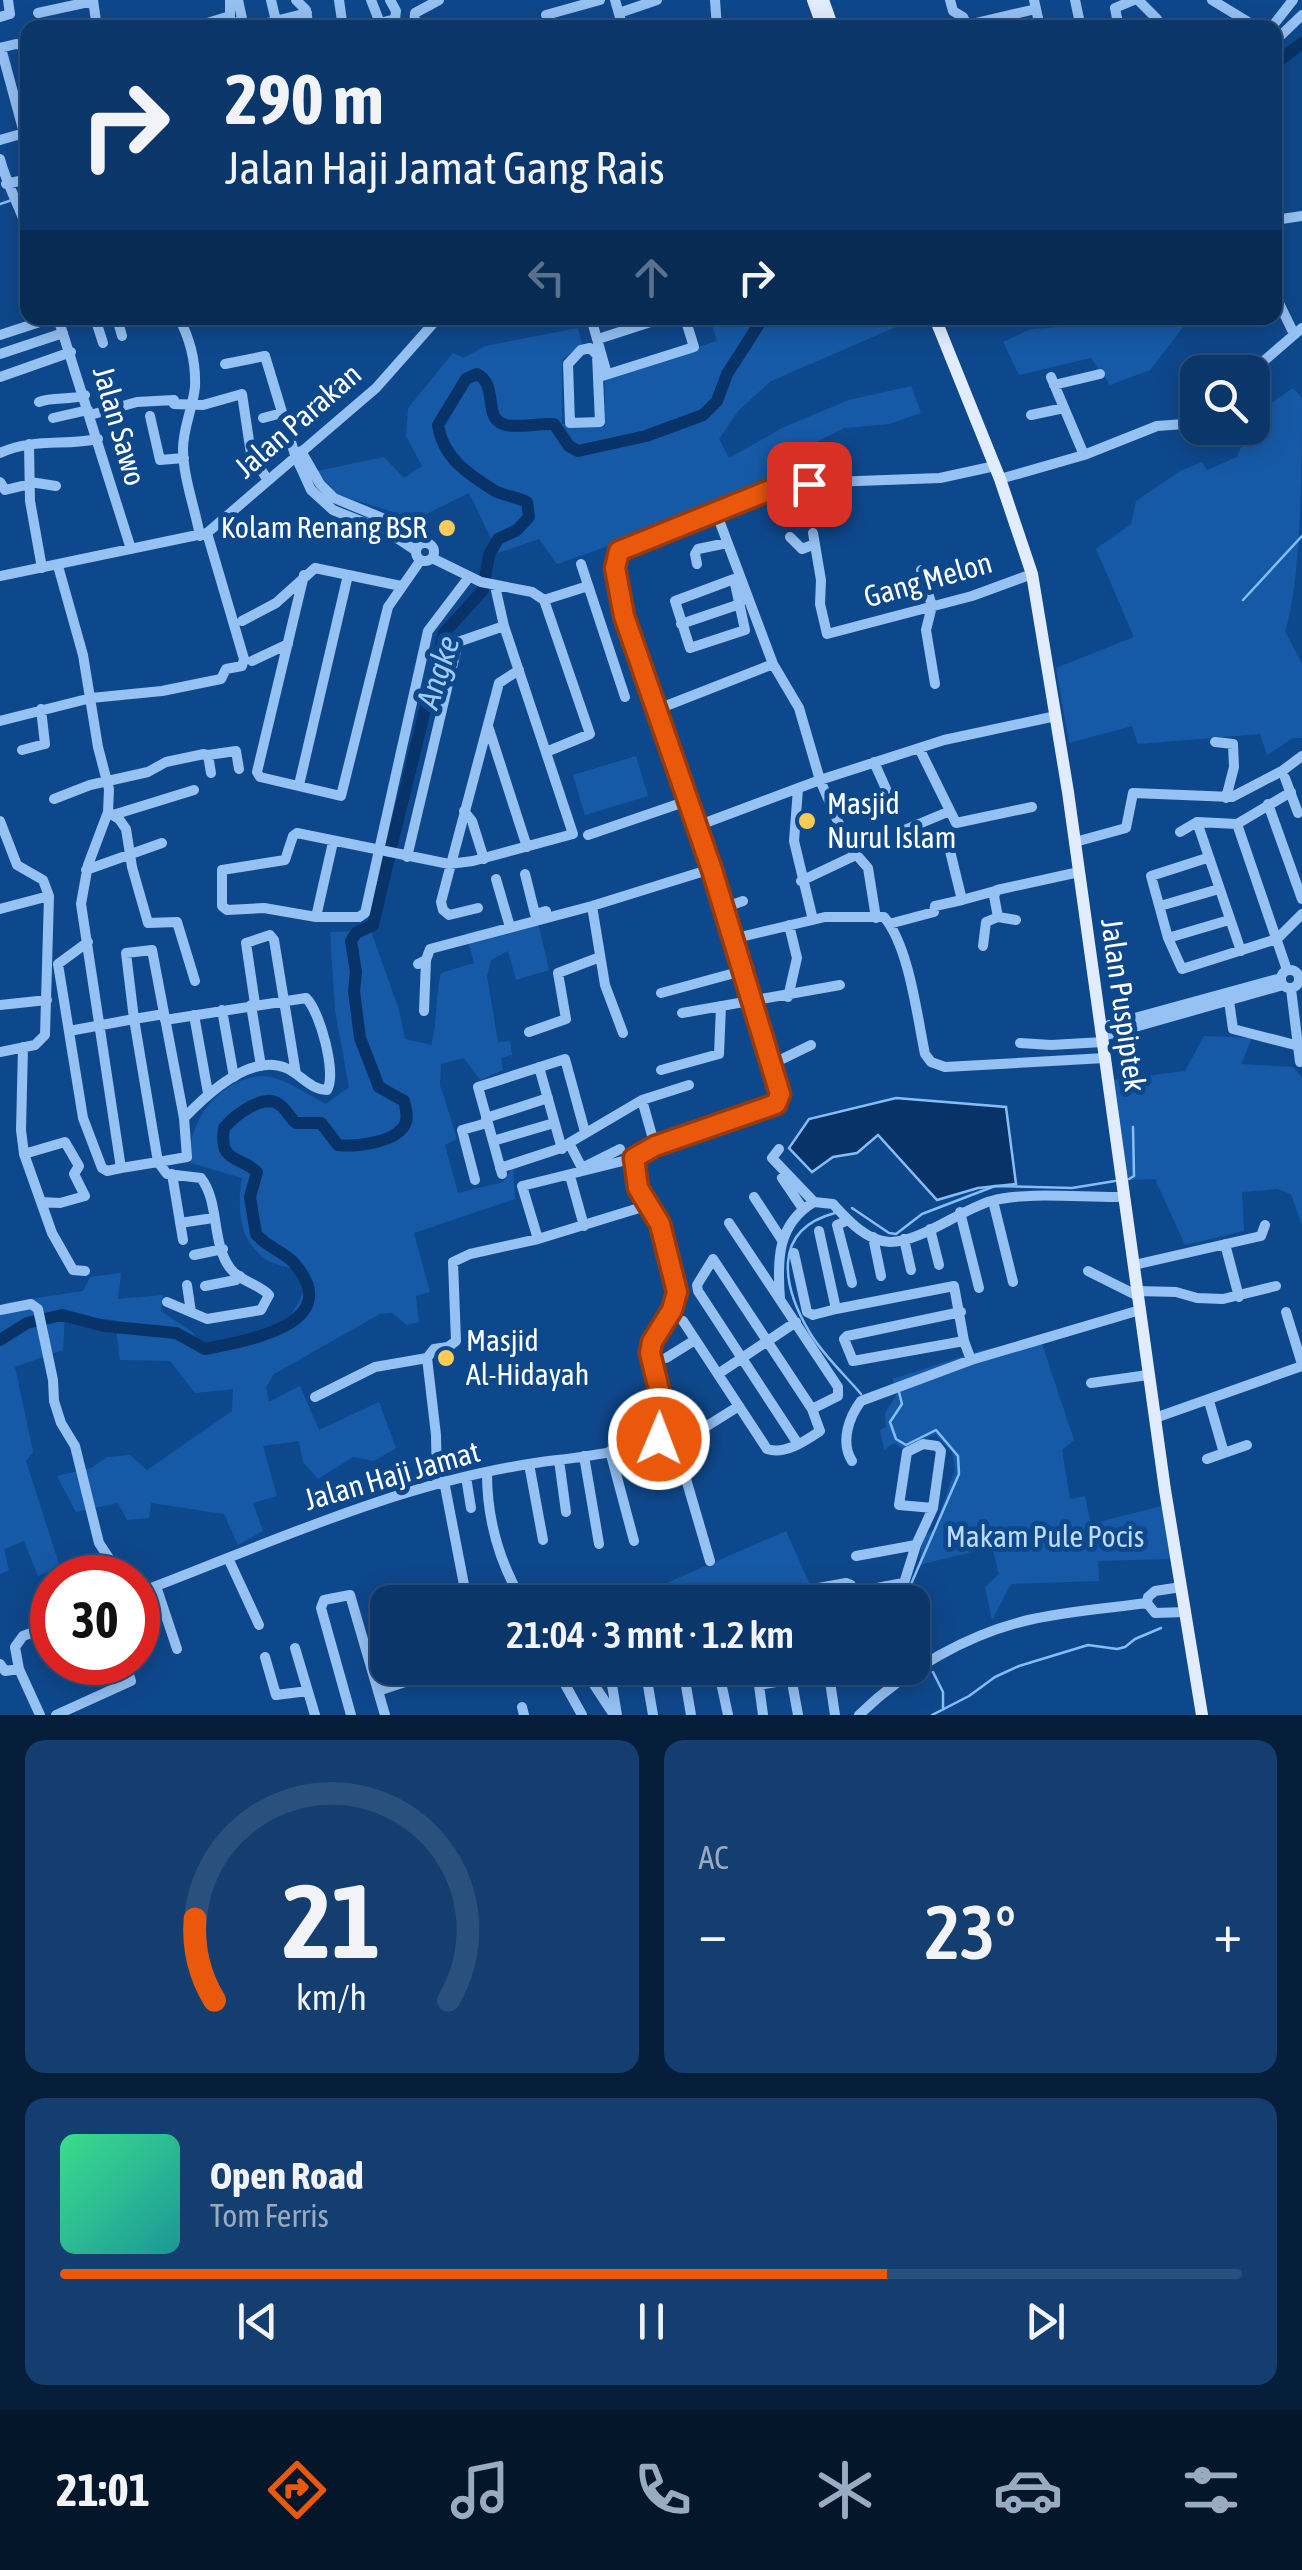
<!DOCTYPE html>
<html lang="id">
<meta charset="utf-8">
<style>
body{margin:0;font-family:"Asap Condensed",sans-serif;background:#133e6f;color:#f1f3f6;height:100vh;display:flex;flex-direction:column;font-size:38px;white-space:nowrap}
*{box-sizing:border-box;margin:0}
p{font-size:32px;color:#99abc0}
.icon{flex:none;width:55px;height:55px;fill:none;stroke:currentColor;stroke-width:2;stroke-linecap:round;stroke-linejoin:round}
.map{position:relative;height:1715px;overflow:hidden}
.drawer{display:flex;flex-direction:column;gap:25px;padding:25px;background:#061e3a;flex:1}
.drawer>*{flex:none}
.guide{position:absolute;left:20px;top:20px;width:1262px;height:305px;border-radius:20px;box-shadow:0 5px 25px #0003,0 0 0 2px #2a507d;background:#0a3669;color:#f1f3f6;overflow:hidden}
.buttons{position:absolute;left:1180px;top:355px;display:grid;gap:20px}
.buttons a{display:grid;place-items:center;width:90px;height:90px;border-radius:20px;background:#0a3669;box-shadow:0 5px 25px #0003,0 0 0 2px #2a507d;font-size:50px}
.speed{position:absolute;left:30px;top:1555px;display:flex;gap:20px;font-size:50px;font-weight:700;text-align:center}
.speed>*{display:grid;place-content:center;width:130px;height:130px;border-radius:50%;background:#0a3669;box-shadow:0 5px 25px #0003,0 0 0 2px #2a507d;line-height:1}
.speed .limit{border:15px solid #d22;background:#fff;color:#111}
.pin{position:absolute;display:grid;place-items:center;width:85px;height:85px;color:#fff;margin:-42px;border-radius:20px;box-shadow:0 5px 15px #0006}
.me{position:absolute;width:110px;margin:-55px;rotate:1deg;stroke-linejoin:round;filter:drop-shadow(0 0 8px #0008)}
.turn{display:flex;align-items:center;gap:35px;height:210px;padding:0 40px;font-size:45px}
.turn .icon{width:130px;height:130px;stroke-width:2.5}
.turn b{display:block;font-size:70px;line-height:85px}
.lanes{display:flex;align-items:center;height:95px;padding:0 40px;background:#0003;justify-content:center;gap:50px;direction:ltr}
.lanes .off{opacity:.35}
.big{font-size:75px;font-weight:600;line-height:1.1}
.drawer .tile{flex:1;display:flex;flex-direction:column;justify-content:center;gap:15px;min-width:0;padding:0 35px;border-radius:20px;background:#133e6f}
.drawer .dial{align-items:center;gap:0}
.dial svg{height:260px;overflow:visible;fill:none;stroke:#2a507d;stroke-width:7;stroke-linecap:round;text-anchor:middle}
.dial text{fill:#f1f3f6;stroke:none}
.song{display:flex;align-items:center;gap:30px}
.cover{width:120px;height:120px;border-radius:15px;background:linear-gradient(135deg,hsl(150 70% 55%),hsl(180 70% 35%))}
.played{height:10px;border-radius:5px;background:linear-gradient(90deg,#ea580c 70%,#2a507d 70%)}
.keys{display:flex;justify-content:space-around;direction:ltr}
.heat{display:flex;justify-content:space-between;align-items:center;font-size:55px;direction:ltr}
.drawer .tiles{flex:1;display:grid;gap:25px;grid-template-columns:1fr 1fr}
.tile:last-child{grid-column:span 2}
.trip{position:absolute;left:370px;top:1585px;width:560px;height:100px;border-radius:20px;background:#0a3669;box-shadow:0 5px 25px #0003,0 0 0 2px #2a507d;font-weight:600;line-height:100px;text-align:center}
.tab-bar{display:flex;height:160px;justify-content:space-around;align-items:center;background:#04162a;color:#99abc0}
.tab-bar .icon{width:70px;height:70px}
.tab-bar .current{color:#ea580c}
.tab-bar b{font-size:45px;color:#f1f3f6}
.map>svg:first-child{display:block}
</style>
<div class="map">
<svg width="1302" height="1715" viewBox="0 0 1302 1715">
<rect width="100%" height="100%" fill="#0e488c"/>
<path fill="#165aa7" d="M710 318H917L771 381 739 410 719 439 729 458 784 427 849 400 911 386 921 413 889 424 844 428 805 448 804 473C721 500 641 536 557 564L539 539 498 553 469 493 416 519 338 495 317 471 384 457 404 478 422 466 406 436 408 408 453 353 464 358 485 346 578 328 582 344 562 360V424L605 427V377L717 341Z
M1133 318H1190L1150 370 1110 385 1091 358 1019 375 1003 342 1031 329 1107 324Z
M1293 388 1302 398C1302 460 1302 578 1285 631L1302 664V738H1293L1267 755 1260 734 1138 744 1132 726 1069 743 1056 668 1134 637 1096 549 1131 524 1136 501 1180 471 1202 462 1207 470 1237 457 1249 428H1252L1255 414Z
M636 756 648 796 585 815 573 775Z
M537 918 549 970 516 980 508 951 491 960 487 976 498 1042 510 1041 512 1055 501 1058 503 1070 480 1080 464 1058 441 1064 440 1085 457 1139 445 1145 458 1193 503 1182 513 1167 515 1199 414 1233 430 1292 416 1296 419 1322 407 1325 392 1313 380 1314 274 1374 266 1387 269 1402 300 1386 319 1430 379 1402 396 1448 374 1461 353 1457 318 1479 303 1462 299 1441 263 1446 277 1496 253 1503 263 1531 238 1545 224 1514 151 1503 149 1518 127 1520 118 1503 76 1512 57 1476 91 1468 107 1457 130 1455 147 1470 232 1411 233 1389 195 1393 170 1361 120 1360 115 1320 65 1316 63 1350 15 1367 33 1452 26 1461 60 1567 38 1576 24 1541 4 1549 9 1570 0 1574V1306L5 1303 83 1291 90 1277 121 1273 118 1299 163 1295 161 1311 192 1332 203 1347 236 1344 289 1319 306 1288 298 1270C289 1267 275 1265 267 1260 238 1241 237 1208 242 1178L191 1163C184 1124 221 1077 262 1076 282 1076 308 1095 326 1104L349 1087 335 1010 330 932 371 931 399 1010 405 1039 431 1045C438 1021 435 998 441 973L474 963 466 933Z
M1204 1036 1252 1038 1241 1064 1293 1067 1302 1077V1225L1291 1194 1277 1189 1242 1192 1244 1231 1185 1245 1155 1179 1128 1180 1113 1080 1185 1071Z
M1040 1338 1074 1440 1062 1450 1070 1499 1085 1496 1091 1524 1162 1506 1170 1559 1098 1561 1099 1581 1011 1584 992 1620 985 1587 999 1574 992 1547 919 1565 923 1538 935 1528 955 1469 952 1452 935 1434 903 1449 894 1443 884 1450 880 1430 886 1427 885 1413 896 1396 893 1379 982 1350Z
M786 1531 810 1585 812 1602H623Z"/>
<path fill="#083368" stroke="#86bdf7" stroke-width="2.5" d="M896 1098 1006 1107 1016 1184 978 1188 937 1200 878 1135 857 1153 833 1157 812 1172 789 1148 809 1119Z"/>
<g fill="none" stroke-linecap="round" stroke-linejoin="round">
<path stroke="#86bdf7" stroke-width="2.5" d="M0 204 12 200
M1243 600 1302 536
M1129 1179 1134 1176 1133 1127
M852 1208 889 1233 896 1234 922 1214 995 1186 1072 1188 1115 1181
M835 1213C770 1230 783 1288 810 1333 823 1355 845 1375 861 1394
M899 1392 902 1404 890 1422 896 1439 906 1445 936 1430 958 1456 959 1474 908 1591 906 1602
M912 1633 925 1654
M933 1672 943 1692V1708
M932 1715 969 1696 995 1677 1019 1666 1088 1645 1117 1649 1125 1647 1135 1639 1161 1628"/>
<path stroke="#083368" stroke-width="12" d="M1275 64 1302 43
M847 318H861
M391 848 444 633 483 590 489 555 498 539 517 530 529 517 527 502C517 497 505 496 495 491 468 474 443 458 438 425L466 379 477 374C500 386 481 419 506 425 520 428 539 423 554 424L569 446 578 451 646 436 703 415 717 401 727 374 763 318
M0 1340 27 1323 62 1315 104 1326 176 1333 205 1349C244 1341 348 1325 294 1263 283 1251 266 1247 256 1234L250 1197 257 1172C239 1155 219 1164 224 1128 234 1116 264 1092 280 1105 286 1109 290 1118 296 1123H321L338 1145C355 1147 393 1143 404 1126 409 1119 406 1109 404 1101L379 1087 360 1038 354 991 356 972 351 941 356 933 373 925 389 858"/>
<path stroke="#95c1f3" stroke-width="10" d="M93 0 97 28
M238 0 244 28
M271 0 276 21
M296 0 306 10 309 28
M339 0 343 28
M371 0 380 23 395 19 396 11 390 0
M615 0 623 28
M715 0 717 28
M950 0 953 11 963 17 967 25 1036 9
M1034 0 1040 27
M1075 0 1081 28
M1138 0 1157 19 1159 28
M1212 0 1258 28
M38 13 93 1
M619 13 657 0
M546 15 600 0
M0 17 10 14 8 0
M143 27V28
M191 28 230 16V0
M222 28 240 21
M248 28 307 13
M414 28 415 13 439 0
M1119 28 1115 8 1134 0
M1271 28 1293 0
M1275 41 1302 15
M0 48 16 44 28 46
M1 48 24 133
M0 140 28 132
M0 159C7 186 20 206 28 232
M6 184 28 179
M1275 220 1302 216
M1275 295 1294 334
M58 318 131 549
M95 318 103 343
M117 318 122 336
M179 318C190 339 196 363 195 387 193 407 183 428 183 449 183 477 195 508 200 536
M591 318 607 374
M0 335 52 318
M598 339 663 318
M590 348 597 355 600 422 570 423 568 364 581 350Z
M0 354 63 333
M225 364 265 356 295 455 311 490 333 510 388 532 415 550
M1251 372 1302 328
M0 377 71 352
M599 377 694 347 685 318
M1051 377 1084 455
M1054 385 1100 374
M39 402C55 396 68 401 85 395
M90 415 137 402 174 400V404L203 405 242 394 251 454 267 479
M1031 415 1064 408
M150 416 160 460 184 458
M53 418 88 410
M263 418 282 413
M29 444 30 501 42 568
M301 451 320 484 334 498 392 522 420 543
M0 453C33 438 64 446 98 439
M1000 479 1084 455 1157 426 1198 423
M0 482 5 490 30 484
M30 482 56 486
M716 512 773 664 799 708 820 780 848 845 868 868 876 918
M813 533 821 580 820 604 827 634 972 596 1032 574
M790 537 802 549 815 544
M416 552a9 9 0 1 1 18 0a9 9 0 1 1-18 0Z
M432 558 481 582 532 592 544 600 590 734 546 752
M581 564 625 697
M697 564 695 554 698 549 727 543
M58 566 83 655 98 747 109 789 108 812 88 865 81 904 121 1168 107 1171 102 1168 83 1118 58 964 88 942
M921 570 932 606 926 630 935 684
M304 575 257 772 260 777 341 796 388 607 420 561
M0 576 207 533 376 388 438 318
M734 579 745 630 690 648 675 601Z
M544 600 588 586
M242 621 276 603 315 568 401 586
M681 624 740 604
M252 661 288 644
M658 709C640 662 607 601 619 551L775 488 831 482 940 478 995 466
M0 721 91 698 162 691 221 679 226 669 242 666 244 659 207 533
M488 726 527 847
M1215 742 1233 744 1234 767 1226 798
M919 748 956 823 1032 807
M22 750 45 744 41 709
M208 755 236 751 239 769
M874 762 890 798
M1285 778 1298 813
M299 785 348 575
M798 789 794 841 813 920
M54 799 90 785 148 772 166 762 204 754 208 755 211 773
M1268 804 1302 899
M464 811 472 821 484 859
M108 812 119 819 126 829 132 867 148 923 177 922 195 981
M113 815 194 790
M0 821 17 865 43 880 49 896 45 1035 35 1045 0 1052
M1197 822 1241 951
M1237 824 1287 970
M697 826 820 780 944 740 1056 716
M902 831 950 811
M1180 832 1197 822 1237 824 1291 792
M588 835 687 801
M333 842 316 917 264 908 227 910 222 906V870L285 860 293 836 297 833 449 864 473 861 573 834 504 626 495 586
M1075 842 1126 828 1133 793 1232 797 1282 771 1302 756
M407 857 458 642 504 626
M1207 858 1151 876 1168 938 1182 969 1277 939 1302 914
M86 870 162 843
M525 874 535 914 546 911
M496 879 510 927
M801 881 856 855
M962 900 995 891
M592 906 605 985 623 1033
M1160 906 1219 889
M478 908 449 915 443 910 441 902 499 683 519 670
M723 908 743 901
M0 909 49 896
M316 917H359L365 913 428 631 469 577
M998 917 994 896 997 890 1079 872
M889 924 934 912 935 906 962 900 950 851
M1168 938 1229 920
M732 939 825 917H884C909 946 917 1016 925 1054L931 1062 945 1067 1105 1058
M983 946 986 922 998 917 1016 920
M418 964 426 960 430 949 592 906 711 869
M1281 979a9 9 0 1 1 18 0a9 9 0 1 1-18 0Z
M1291 989 1300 1062
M661 993 742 971
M788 997 797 958 789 925
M1229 1001 1233 1029 1299 1046
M255 1004 246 943 270 935 274 940 296 1074
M0 1005 47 1000
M251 1005 261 1066
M222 1010 234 1077
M424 1011 426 960
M682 1013 840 985
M194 1015 208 1093
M165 1020 306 998C320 1011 337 1074 327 1090 309 1089 302 1075 286 1068 250 1053 207 1094 184 1118
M1102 1027 1281 978
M69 1031 134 1019 158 1162 121 1168
M529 1032 566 1019 558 973 600 957
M1103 1036 1283 985
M1020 1043 1051 1045 1103 1042
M23 1047 21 1130 24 1154 52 1233 73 1270 85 1271
M772 1064 811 1045
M539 1067 562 1149
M661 1070 719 1054 721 1006
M642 1100 655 1146
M486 1118 548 1098
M493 1141 554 1123
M620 1149 582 1168 569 1143 642 1100 689 1085
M779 1149 772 1158 814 1202
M24 1154 65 1142 79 1166 74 1174 85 1196 60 1203 41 1202
M158 1162 187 1157 184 1118 152 950 126 953 134 1019 164 1014
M158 1162 167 1174 201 1178C220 1203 211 1242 230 1268 239 1281 259 1284 269 1295L261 1310 207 1319 167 1302
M500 1168 564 1147
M172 1174 183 1240
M502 1174 478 1087 565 1059 585 1132
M787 1174 782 1178 803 1209
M570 1176 584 1226
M475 1180 462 1130 487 1123
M754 1197 782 1240
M993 1201 1013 1282
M960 1212 979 1288
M848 1220 837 1225 852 1283
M180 1223 213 1218
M729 1223 838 1387V1396L812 1409
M930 1229 939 1265
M819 1231 836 1309 954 1286 964 1341 971 1360
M873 1237 881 1276
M538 1239 522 1186 635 1158
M904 1239 911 1270
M1225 1244 1239 1297
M794 1253 807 1312 813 1315 836 1309
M194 1255 223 1249
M1134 1265 1261 1236 1265 1225
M1088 1271 1138 1296
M187 1285 191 1312
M205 1286 236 1280 240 1276
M1137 1291 1176 1292 1197 1298 1223 1299 1276 1286
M780 1299C777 1260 777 1224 814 1202L833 1204C848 1220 866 1241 890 1242 921 1242 960 1210 991 1201 1029 1191 1083 1198 1123 1197
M0 1310 31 1304 38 1309 53 1380 54 1401 61 1423 75 1446 99 1543 122 1578
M961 1312 847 1336 844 1339 853 1361 964 1341
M1286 1312 1302 1364
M683 1321 767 1449C785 1455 805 1441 820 1431L812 1409 713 1259 697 1285 698 1291 798 1444
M427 1358 436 1435 437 1483
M666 1358 695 1340
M718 1374 796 1322
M1091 1383 1148 1375
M315 1397 375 1367 427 1358 434 1349 448 1347 456 1341 453 1262 470 1254 538 1239 649 1205
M1209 1401 1224 1453
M1155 1418 1302 1366
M707 1426 739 1406
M610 1451 634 1541
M584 1456 599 1544
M1207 1459 1247 1445
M559 1460 566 1512
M852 1461C840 1442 849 1417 861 1401L971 1360 1140 1310
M529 1464 543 1540
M487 1473C487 1520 499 1562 523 1602
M466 1477 471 1508
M444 1481 465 1590
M856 1556 916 1545
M228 1558 259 1625
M710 1561 674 1438 668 1433 650 1353 652 1343 675 1304 677 1292 660 1224 637 1185 635 1158 655 1146 776 1104 781 1093 658 709 773 664
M156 1586 177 1649
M886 1586 888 1602
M872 1589 903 1583
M138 1593C268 1544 395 1484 535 1463 569 1458 641 1452 668 1433
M815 1602 813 1589 846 1583 851 1585 854 1602
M898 1602 916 1545 933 1508 941 1451 937 1446 923 1444 907 1452 899 1505 933 1508
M1147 1603 1155 1613 1186 1612
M1147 1603 1148 1597 1155 1591 1181 1587
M138 1609 150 1646 138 1652
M295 1648 315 1715
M265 1657 276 1695 308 1691
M0 1664 5 1671 19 1669
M556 1668 582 1715
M583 1668 614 1715
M645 1668 653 1715
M683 1668 691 1715
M718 1668 728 1715
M828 1668 835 1715
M610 1673 617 1715
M591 1682 622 1668
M378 1691 411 1680V1668
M522 1707 524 1715
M40 1715 19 1669 15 1647 23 1636 52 1625
M56 1715 131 1681 125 1662
M351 1715 321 1608 324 1600 350 1595 385 1715
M763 1715 759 1685 788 1680 792 1682 798 1715
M859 1715C905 1670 969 1633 1033 1619 1070 1611 1110 1608 1147 1603"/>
<path stroke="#e1edff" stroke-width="12" d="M813 0 823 28
M823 0 833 28
M935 318 1000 479 1032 574 1068 792 1165 1490 1202 1715"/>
</g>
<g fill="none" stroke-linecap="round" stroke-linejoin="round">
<g stroke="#983908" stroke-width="25">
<path id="route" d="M659 1439 668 1433V1426L650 1353 652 1342 672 1310 677 1292 660 1224 638 1188 634 1158 655 1146 776 1104 780 1094 712 870 624 616 615 568 619 551 775 488 809 484"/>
</g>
<use href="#route" stroke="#ea580c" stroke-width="18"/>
</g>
<g fill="#ffcb57" stroke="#0e488c" stroke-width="4">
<circle cx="447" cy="528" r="10"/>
<circle cx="807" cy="821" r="10"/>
<circle cx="446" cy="1358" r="10"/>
</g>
<g text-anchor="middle" stroke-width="10" stroke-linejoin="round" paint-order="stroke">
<g font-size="30" fill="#fff" stroke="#0e488c">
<text transform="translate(298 421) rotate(-41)" y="10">Jalan Parakan</text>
<text transform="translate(119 426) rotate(74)" y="10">Jalan Sawo</text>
<text transform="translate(928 580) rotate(-16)" y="10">Gang Melon</text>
<text transform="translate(1123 1005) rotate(82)" y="10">Jalan Puspiptek</text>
<text transform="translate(392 1476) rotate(-16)" y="10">Jalan Haji Jamat</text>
</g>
<g font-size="30" fill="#fff" stroke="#0e488c" text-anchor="start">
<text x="427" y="538" text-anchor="end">Kolam Renang BSR</text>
<text x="827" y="814">Masjid<tspan x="827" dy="34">Nurul Islam</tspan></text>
<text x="466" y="1351">Masjid<tspan x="466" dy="34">Al-Hidayah</tspan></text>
</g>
<g font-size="30" fill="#bcdbfe" stroke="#0e488c">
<text x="1045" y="1547">Makam Pule Pocis</text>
</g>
<g font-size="32" font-style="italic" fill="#a0ccfa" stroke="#0e488c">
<text transform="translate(438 672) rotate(-72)" y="11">Angke</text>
</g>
</g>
</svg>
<div class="buttons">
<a><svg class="icon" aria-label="search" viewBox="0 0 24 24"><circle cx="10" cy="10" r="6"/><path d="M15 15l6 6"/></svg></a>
</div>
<div class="speed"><div class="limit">30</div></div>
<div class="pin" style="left:809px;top:484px;background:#d93025"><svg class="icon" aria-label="arrive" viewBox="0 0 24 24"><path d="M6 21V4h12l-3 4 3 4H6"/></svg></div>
<svg class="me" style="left:659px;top:1439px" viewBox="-20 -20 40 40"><circle r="17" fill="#ea580c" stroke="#fff" stroke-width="3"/><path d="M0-11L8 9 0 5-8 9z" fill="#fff"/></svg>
<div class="trip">21:04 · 3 mnt · 1.2 km</div>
<div class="guide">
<div class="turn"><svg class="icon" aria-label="right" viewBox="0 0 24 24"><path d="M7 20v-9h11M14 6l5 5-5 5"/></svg><div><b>290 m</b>Jalan Haji Jamat Gang Rais</div></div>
<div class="lanes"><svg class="icon off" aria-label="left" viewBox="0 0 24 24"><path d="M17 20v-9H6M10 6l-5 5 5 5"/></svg><svg class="icon off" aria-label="ahead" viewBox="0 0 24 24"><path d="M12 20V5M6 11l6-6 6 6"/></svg><svg class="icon" aria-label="right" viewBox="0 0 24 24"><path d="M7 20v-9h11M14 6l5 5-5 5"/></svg></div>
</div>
</div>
<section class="drawer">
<div class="tiles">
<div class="tile dial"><svg viewBox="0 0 100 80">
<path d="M14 69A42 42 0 1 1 86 69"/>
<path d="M14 69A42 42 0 0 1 8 44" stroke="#ea580c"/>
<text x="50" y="56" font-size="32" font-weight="700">21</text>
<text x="50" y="72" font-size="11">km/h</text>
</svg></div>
<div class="tile"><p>AC</p>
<div class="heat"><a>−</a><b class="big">23°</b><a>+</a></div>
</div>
<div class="tile">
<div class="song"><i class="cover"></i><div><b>Open Road</b><p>Tom Ferris</p></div></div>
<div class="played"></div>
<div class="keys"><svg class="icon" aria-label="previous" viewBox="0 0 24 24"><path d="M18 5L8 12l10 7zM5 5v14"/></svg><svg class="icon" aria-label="pause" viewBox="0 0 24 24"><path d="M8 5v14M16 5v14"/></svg><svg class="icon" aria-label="next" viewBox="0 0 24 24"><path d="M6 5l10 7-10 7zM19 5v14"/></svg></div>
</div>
</div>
</section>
<nav class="tab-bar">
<b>21:01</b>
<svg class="icon current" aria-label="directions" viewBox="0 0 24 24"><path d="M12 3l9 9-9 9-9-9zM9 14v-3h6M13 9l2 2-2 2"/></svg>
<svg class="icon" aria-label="music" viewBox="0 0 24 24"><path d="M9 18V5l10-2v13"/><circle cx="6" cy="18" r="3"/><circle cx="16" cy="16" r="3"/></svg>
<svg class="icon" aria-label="phone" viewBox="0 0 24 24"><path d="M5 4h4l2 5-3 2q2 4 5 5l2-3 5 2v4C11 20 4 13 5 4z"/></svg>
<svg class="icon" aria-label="climate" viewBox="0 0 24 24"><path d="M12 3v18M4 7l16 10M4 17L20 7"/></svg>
<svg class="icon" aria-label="car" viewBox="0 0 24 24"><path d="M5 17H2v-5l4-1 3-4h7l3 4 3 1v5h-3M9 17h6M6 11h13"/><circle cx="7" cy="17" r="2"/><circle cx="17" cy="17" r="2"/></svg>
<svg class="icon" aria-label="filters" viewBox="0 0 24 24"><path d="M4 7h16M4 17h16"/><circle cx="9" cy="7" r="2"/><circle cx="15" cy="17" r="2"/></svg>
</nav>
